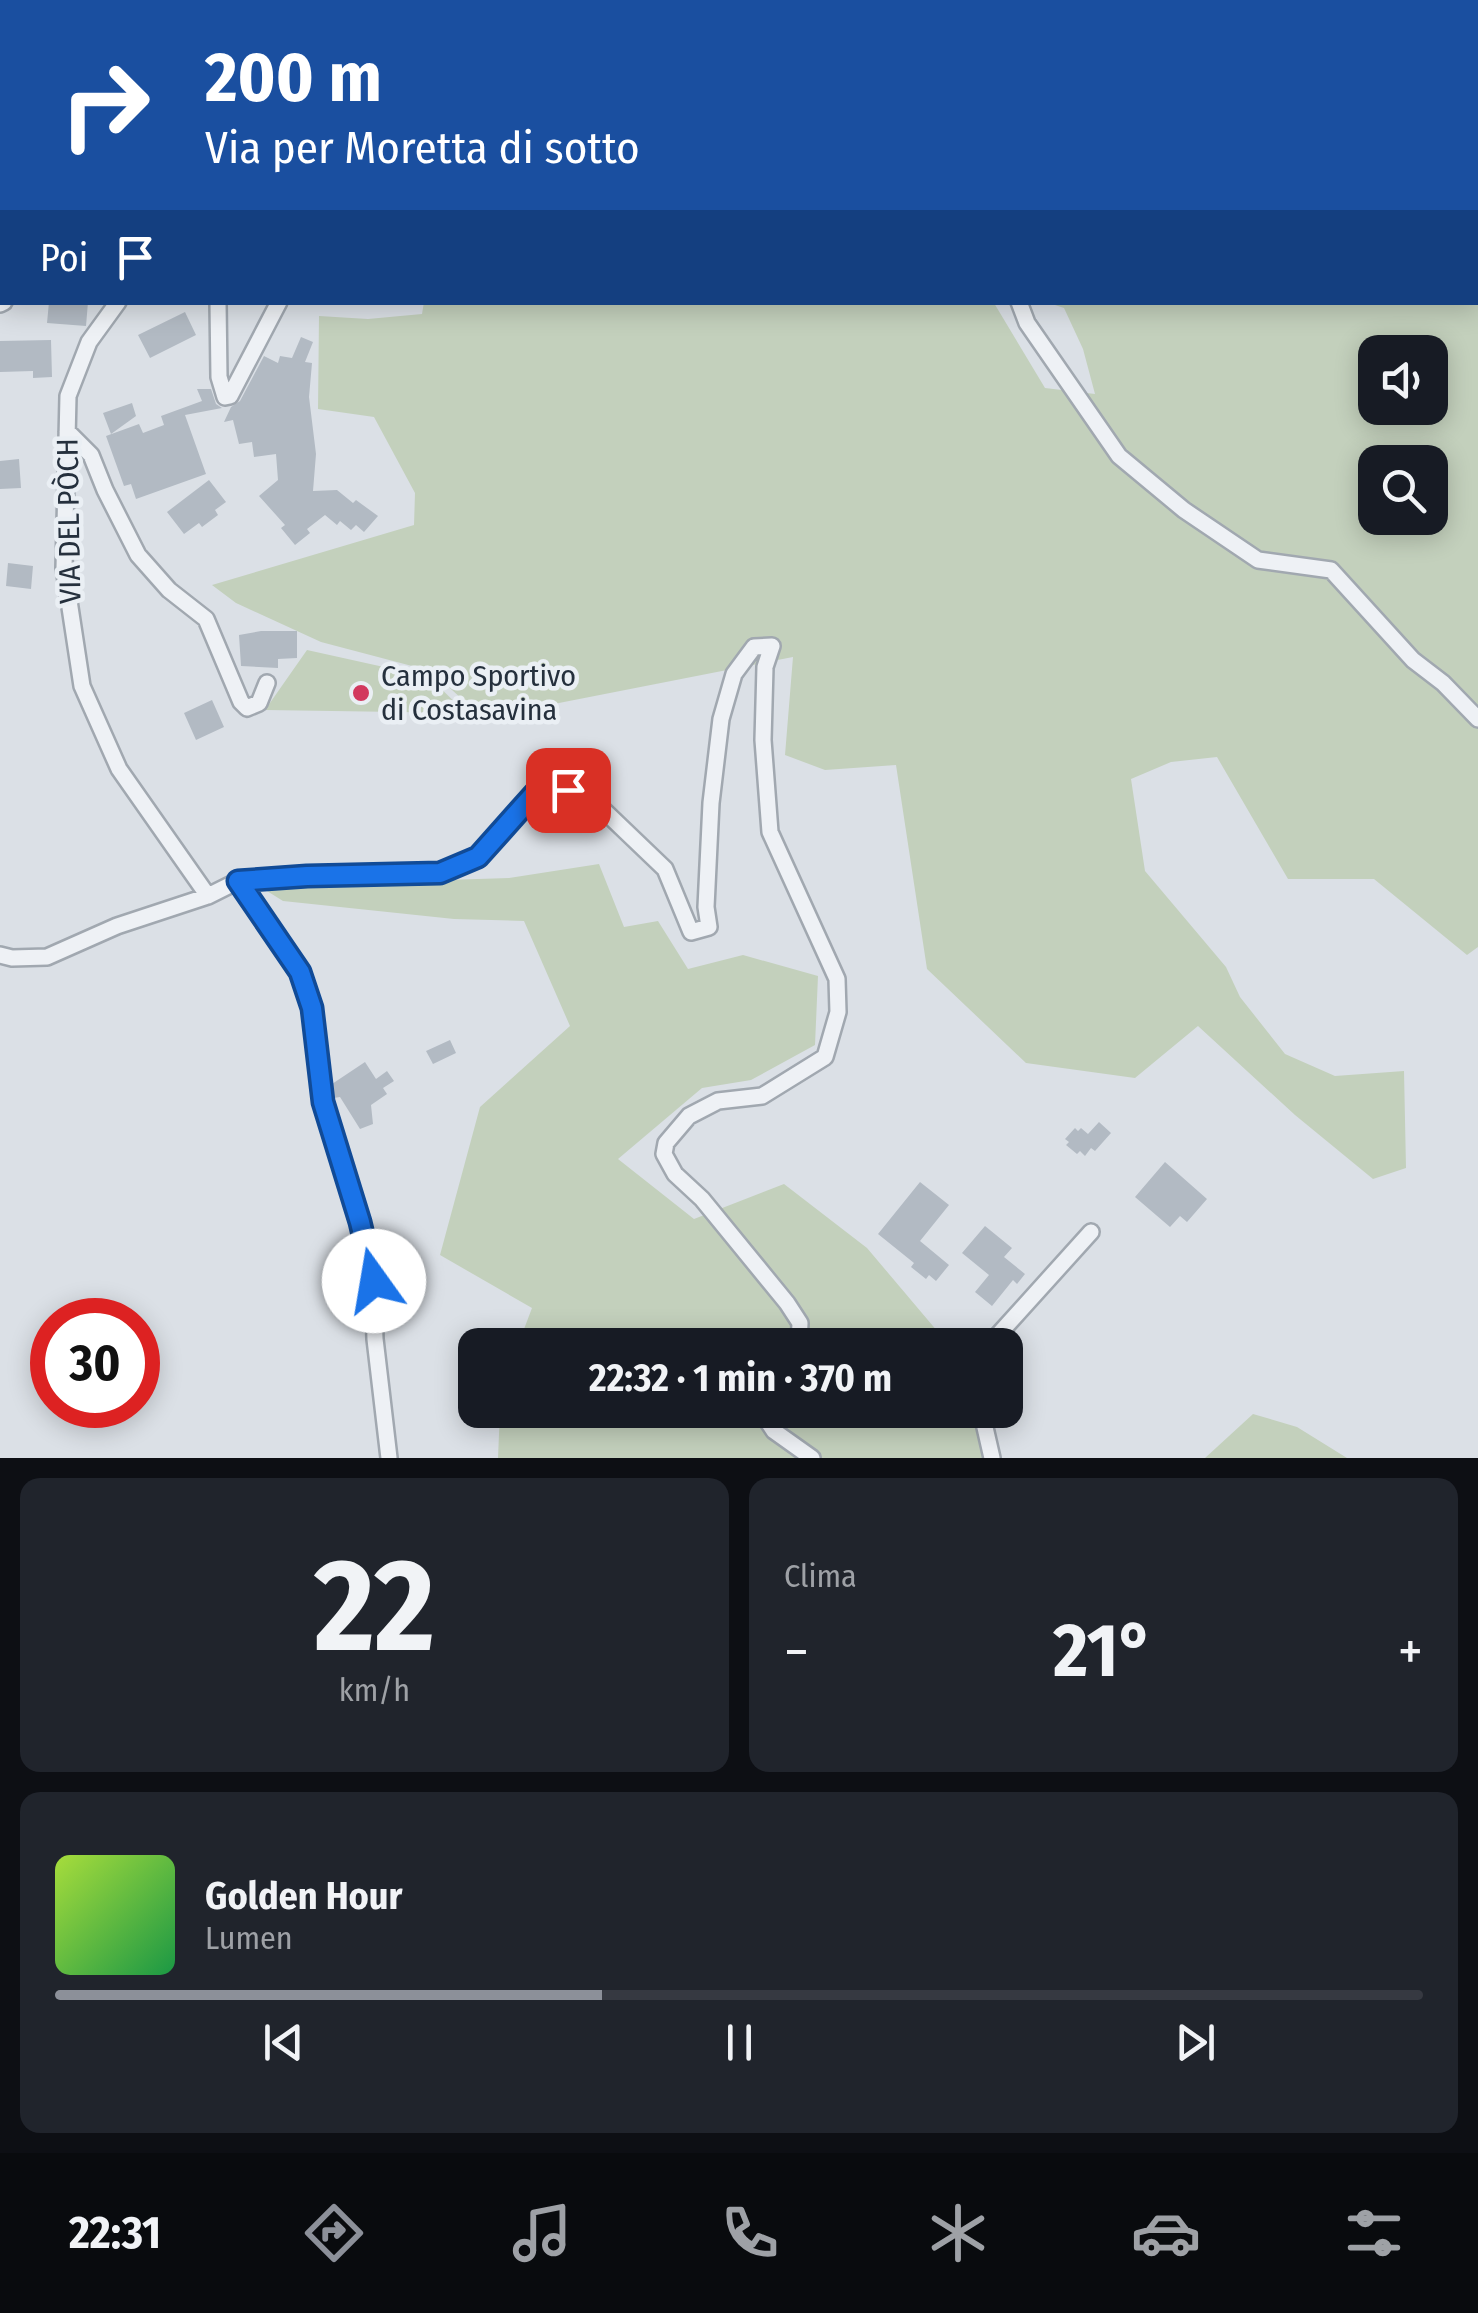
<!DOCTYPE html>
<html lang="it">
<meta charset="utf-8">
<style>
body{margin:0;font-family:"Fira Sans Condensed",sans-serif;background:#20242c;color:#f1f3f6;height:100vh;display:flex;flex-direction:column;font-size:38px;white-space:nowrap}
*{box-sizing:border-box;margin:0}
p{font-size:32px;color:#9ea1a6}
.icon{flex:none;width:55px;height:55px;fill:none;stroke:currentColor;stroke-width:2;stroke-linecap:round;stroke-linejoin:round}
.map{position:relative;height:1458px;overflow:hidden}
.details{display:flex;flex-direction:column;gap:20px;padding:20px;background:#0d0f14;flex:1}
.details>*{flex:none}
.guide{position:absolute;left:0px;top:0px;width:1480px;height:305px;box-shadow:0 5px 25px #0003;background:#1a4fa0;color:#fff;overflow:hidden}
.tools{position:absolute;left:1358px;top:335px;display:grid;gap:20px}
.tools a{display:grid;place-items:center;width:90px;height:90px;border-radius:20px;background:#171b24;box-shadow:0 5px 25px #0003;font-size:50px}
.speed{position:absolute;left:30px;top:1298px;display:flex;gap:20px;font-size:50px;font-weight:700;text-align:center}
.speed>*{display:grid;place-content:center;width:130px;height:130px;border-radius:50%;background:#171b24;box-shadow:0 5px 25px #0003;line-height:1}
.speed .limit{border:15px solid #d22;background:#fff;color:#111}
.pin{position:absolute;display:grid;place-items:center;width:85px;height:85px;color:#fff;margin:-42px;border-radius:20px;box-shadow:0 5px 15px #0006}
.me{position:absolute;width:110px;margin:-55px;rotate:347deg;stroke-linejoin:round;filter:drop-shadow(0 0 8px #0008)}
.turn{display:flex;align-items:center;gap:35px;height:210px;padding:0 40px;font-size:45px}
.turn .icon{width:130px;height:130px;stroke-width:2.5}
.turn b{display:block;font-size:70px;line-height:85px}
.then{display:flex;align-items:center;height:95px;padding:0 40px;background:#0003;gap:20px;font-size:38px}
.big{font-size:75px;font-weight:700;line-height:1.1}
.details .card{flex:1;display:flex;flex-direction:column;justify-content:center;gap:15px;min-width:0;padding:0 35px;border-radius:20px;background:#20242c}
.details .dial{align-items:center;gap:0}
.dial b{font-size:130px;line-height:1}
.song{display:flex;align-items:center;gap:30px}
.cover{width:120px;height:120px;border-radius:15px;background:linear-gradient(135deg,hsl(80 70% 55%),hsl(140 70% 35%))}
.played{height:10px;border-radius:5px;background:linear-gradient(90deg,#8c9099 40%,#363941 40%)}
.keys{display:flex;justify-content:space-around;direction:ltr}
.heat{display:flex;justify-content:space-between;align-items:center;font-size:55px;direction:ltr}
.details .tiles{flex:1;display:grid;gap:20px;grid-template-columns:1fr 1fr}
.card:last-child{grid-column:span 2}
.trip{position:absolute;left:458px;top:1328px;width:565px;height:100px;border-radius:20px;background:#171b24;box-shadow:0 5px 25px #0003;font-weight:700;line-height:100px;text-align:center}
.menu{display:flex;height:160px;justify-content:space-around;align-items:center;background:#090b0e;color:#9ea1a6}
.menu .icon{width:70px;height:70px}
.menu .selected{color:#8c9099}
.menu b{font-size:45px;color:#f1f3f6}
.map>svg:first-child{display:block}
</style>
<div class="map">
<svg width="1478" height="1458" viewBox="0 0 1478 1458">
<rect width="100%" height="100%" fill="#dbe0e6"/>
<path fill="#c3d0bc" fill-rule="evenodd" d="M677 0H1011L1012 2H672Z
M1102 0H1478V947L1467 955 1374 879H1288L1217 757 1171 762 1131 779 1145 871 1226 967 1240 997 1285 1054 1335 1076 1404 1071 1406 1168 1373 1179 1295 1115 1198 1026 1135 1078 1026 1063 927 969 896 765 825 770 785 755 793 657 483 718 431 671 321 642 236 603 212 585 414 525 415 493 374 417 318 409 319 316 368 319 422 314 424 302 994 303 1045 388 1095 394 1083 349 1064 308 1049 303 1478 302V2H1102ZM1375 352H1430V408H1375ZM1375 462H1430V518H1375Z
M307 650 429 677 466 713 265 710Z
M599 864 624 927 658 921 688 969 743 955 818 976 815 1045 751 1080 702 1088 618 1159 694 1219 784 1184 867 1248 949 1345H518L532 1308 440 1255 480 1107 570 1026 524 921 454 919 283 901 259 886 509 878Z
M500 1410H980L986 1458H498Z
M1253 1414 1297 1427 1347 1458H1205Z"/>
<path fill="#b2bac3" d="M49 302H88L86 326 47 323Z
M185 312 196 335 150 358 138 335Z
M301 337 313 342 305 362 312 363 309 397 316 454 313 491 337 490 353 503 356 500 378 516 364 532 356 525 351 530 340 521 337 525 325 515 307 529 310 533 295 545 281 528 285 525 259 496 278 480 276 454 254 457 252 442 239 444 233 420 224 422 231 407 240 401 264 356 278 363 280 356 292 358Z
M51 340 52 377 33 378V371L0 372V341Z
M197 389H211L216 404 222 408 185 415 206 474 136 499 131 484 124 486 106 436 139 424 143 433 164 425 161 416 202 401Z
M132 403 136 416 111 434 103 413Z
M19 459 21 488 0 489V461Z
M209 480 226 502 215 510 218 515 202 527 199 523 184 534 167 512Z
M8 563 33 566 31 589 6 586Z
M261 631H297V658L278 659V668L241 666 239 635Z
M212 700 224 727 196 740 184 713Z
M450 1040 456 1053 433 1064 426 1051Z
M365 1062 376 1079 387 1071 394 1081 383 1088 387 1094 371 1105 373 1124 360 1129 340 1097 334 1098 332 1084Z
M1099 1122 1111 1133 1095 1151 1091 1148 1085 1156 1080 1151 1077 1154 1066 1145 1069 1142 1065 1139 1075 1128 1078 1131 1081 1128 1088 1134Z
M1165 1162 1207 1199 1187 1222 1180 1216 1170 1227 1135 1197Z
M920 1182 949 1205 920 1241 949 1265 936 1281 929 1275 926 1279 911 1267 914 1263 878 1234Z
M985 1226 1012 1248 1004 1257 1025 1274 1017 1284 1013 1280 992 1306 975 1292 989 1275 962 1253Z"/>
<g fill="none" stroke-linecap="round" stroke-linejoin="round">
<g stroke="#a1a8b0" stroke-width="20">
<path id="minor" d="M77 0 112 2
M240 0 243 2
M471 0 472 2
M1021 0V2
M128 2 137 0
M361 2 364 0
M0 10 2 9
M0 124 2 121
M0 227 2 226
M118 302 89 342 68 396 64 568 82 686 119 769 208 896
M218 302 219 377 225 397 230 396 279 302
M1019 302 1027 323 1119 456 1184 510 1258 560 1331 570 1413 660 1443 683 1478 719
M0 304 4 302
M67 431 91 455 105 490 138 555 169 590 206 619 241 702 247 708 259 703 267 683
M238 881 299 972 312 1008 323 1102 360 1222 373 1281 375 1339 389 1458
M0 955 12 958 47 957 117 926 208 896 238 881 307 876 441 873 478 857 536 792 568 789 594 801 665 869 691 932 709 927 706 907 711 803 721 719 734 674 754 647 772 646 765 667 763 740 770 832 837 979 838 1012 825 1057 762 1096 718 1101 689 1116 666 1143 664 1154 675 1174 702 1199 787 1303 800 1323 799 1345
M989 1345 1091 1232
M760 1410 774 1431 812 1458
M981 1410 992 1458"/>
</g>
<use href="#minor" stroke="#eef1f5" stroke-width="15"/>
</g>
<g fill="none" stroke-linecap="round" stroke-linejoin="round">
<g stroke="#114b97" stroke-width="25">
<path id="route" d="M374 1281 360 1222 323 1102 312 1008 300 972 238 881 307 876 440 873 478 857 536 792 568 790"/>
</g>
<use href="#route" stroke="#1a73e8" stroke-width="18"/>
</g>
<circle fill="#d2395e" stroke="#eaeff4" stroke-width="4" cx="361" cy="693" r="10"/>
<g text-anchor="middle" stroke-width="9" stroke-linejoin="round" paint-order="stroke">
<g font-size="30" fill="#25303d" stroke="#eaeff4">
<text transform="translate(69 521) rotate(-91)" y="10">VIA DEL PÒCH</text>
</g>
<g font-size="30" fill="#25303d" stroke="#eaeff4" text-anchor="start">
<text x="381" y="686">Campo Sportivo<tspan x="381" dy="34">di Costasavina</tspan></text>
</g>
</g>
</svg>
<div class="tools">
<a><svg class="icon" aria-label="sound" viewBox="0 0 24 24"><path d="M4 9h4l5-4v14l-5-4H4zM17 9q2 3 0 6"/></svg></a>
<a><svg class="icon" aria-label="search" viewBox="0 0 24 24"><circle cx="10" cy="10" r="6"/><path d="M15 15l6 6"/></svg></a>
</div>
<div class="speed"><div class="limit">30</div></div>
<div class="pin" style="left:568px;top:790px;background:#d93025"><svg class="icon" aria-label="arrive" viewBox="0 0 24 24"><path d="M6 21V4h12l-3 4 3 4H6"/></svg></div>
<svg class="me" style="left:374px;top:1281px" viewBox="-20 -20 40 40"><circle r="19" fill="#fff"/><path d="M0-13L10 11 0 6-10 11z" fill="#1a73e8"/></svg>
<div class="trip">22:32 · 1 min · 370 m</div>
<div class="guide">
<div class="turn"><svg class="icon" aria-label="right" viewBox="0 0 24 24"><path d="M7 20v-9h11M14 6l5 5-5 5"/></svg><div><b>200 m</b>Via per Moretta di sotto</div></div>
<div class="then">Poi<svg class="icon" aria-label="arrive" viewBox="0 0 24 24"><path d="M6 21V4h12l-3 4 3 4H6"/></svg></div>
</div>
</div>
<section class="details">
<div class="tiles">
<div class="card dial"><b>22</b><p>km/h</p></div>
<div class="card"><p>Clima</p>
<div class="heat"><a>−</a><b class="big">21°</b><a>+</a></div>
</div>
<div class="card">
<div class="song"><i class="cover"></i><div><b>Golden Hour</b><p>Lumen</p></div></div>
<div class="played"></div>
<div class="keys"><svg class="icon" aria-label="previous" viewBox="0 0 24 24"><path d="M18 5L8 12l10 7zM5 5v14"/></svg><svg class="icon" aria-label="pause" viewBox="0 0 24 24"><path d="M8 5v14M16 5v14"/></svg><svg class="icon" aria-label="next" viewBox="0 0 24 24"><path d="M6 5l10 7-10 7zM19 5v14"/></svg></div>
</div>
</div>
</section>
<nav class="menu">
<b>22:31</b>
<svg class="icon selected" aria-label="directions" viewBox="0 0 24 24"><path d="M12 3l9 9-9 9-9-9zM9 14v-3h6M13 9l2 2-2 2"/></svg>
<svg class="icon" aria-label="music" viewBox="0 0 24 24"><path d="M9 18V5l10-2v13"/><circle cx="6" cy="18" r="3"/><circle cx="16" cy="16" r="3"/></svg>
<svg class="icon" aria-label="phone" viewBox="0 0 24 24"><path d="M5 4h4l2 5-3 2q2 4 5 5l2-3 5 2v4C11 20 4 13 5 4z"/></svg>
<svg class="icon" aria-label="climate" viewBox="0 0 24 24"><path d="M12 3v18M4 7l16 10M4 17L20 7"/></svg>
<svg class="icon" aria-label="car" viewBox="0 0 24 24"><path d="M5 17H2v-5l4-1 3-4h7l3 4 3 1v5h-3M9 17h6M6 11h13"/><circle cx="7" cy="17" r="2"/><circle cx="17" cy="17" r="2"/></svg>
<svg class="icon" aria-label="filters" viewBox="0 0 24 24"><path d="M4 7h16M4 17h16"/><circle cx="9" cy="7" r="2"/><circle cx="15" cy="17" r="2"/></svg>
</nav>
